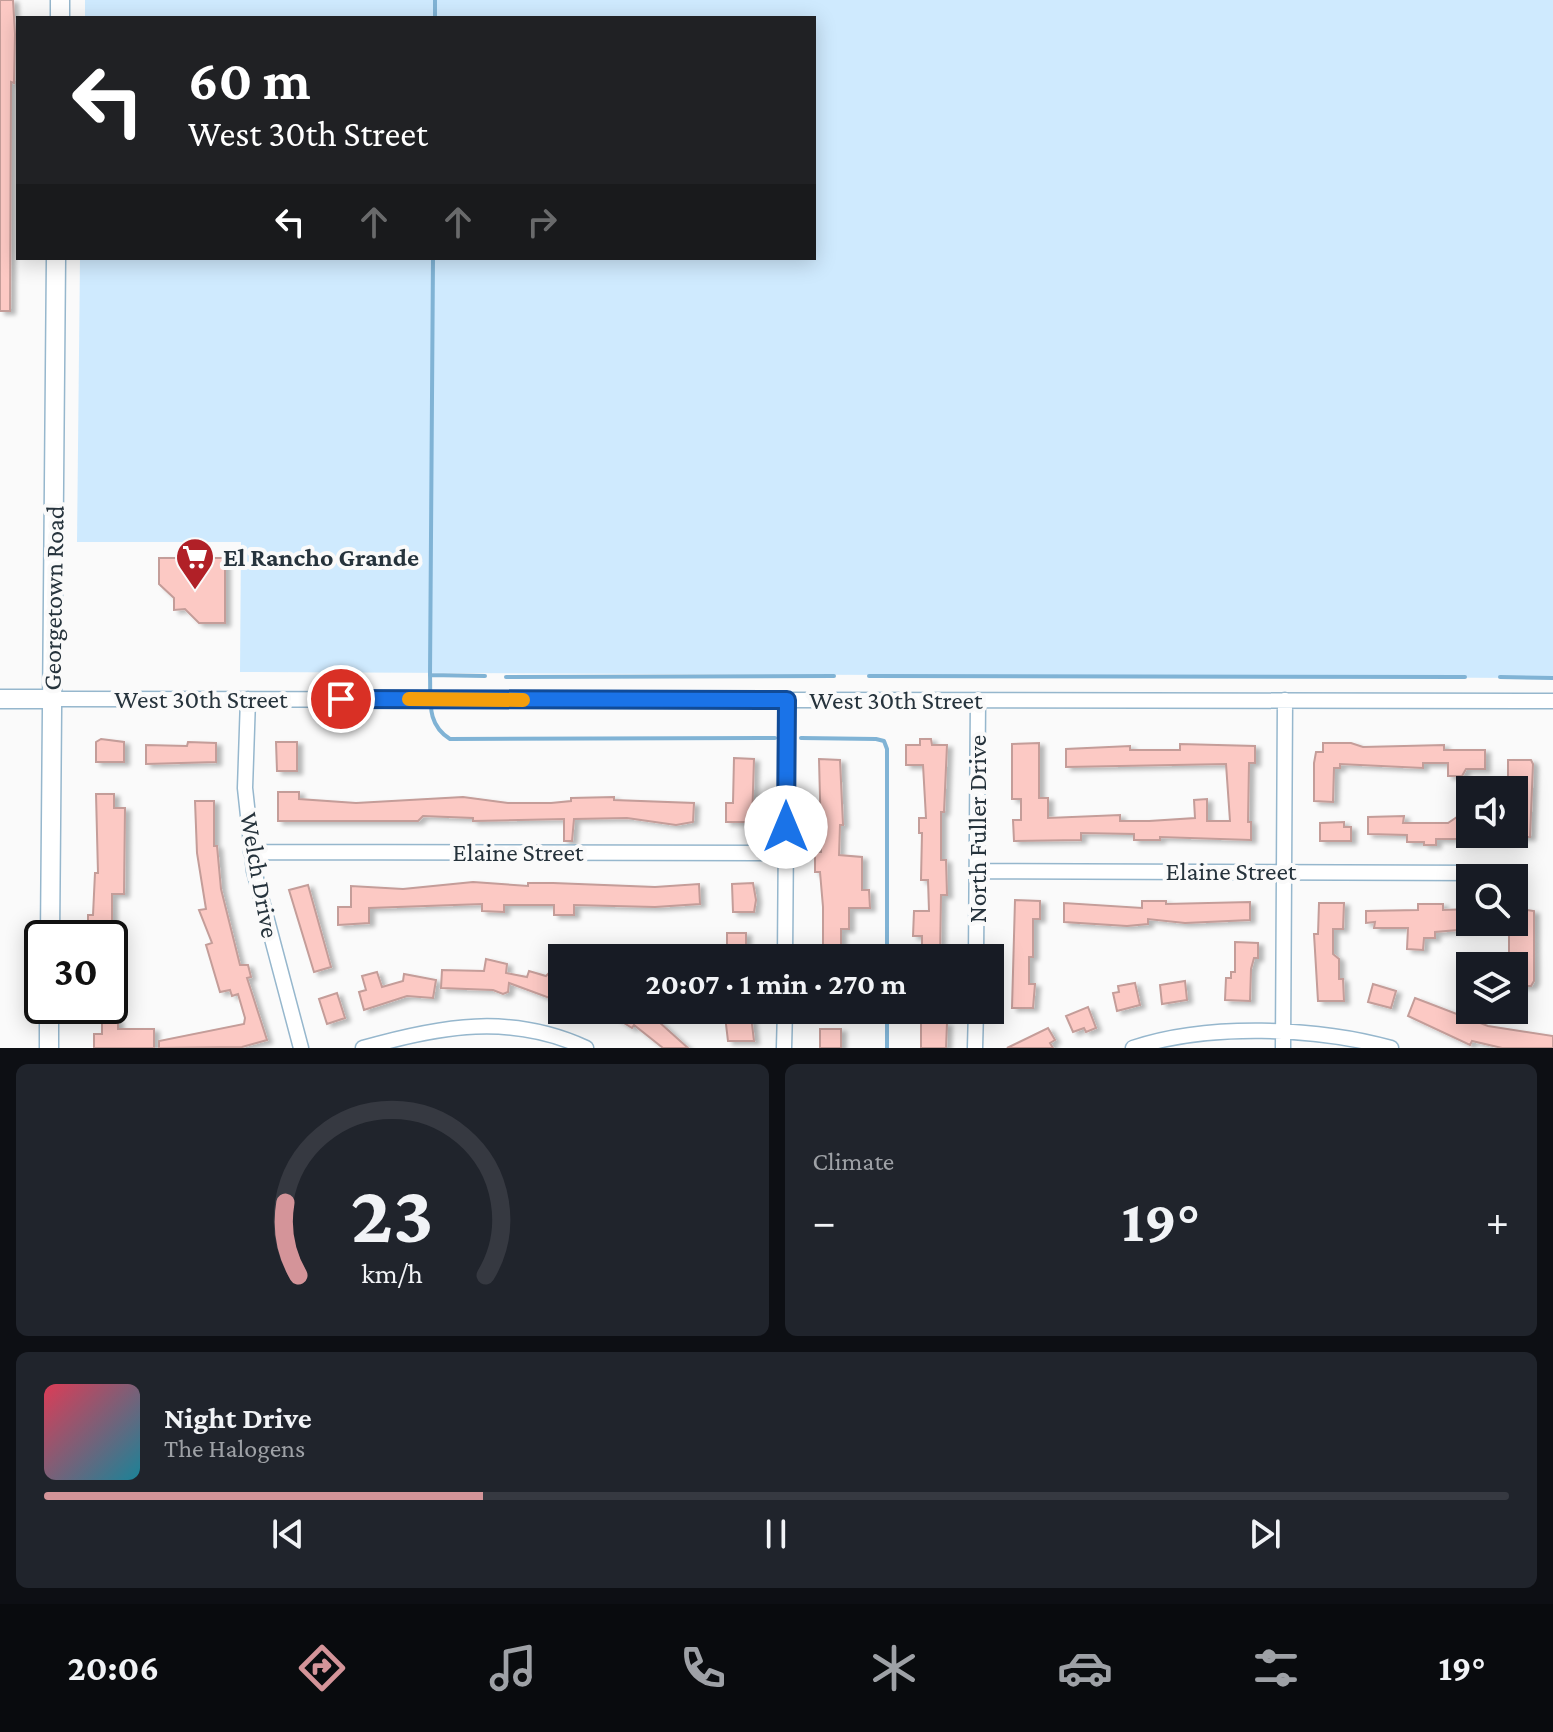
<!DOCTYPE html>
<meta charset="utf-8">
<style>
body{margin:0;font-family:"Crimson Pro",serif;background:#20242c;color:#f1f3f6;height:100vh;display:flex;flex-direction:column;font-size:30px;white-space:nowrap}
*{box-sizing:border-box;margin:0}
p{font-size:26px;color:#9ea1a6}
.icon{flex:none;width:44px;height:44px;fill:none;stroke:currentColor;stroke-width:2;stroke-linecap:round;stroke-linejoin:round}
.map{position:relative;height:1048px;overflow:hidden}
.details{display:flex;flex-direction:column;gap:16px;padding:16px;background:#0d0f14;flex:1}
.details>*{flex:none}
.hud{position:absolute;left:16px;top:16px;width:800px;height:244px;border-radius:0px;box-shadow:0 4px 20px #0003;background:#202124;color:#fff;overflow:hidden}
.buttons{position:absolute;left:1456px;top:776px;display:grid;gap:16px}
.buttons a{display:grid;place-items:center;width:72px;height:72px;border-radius:0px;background:#171b24;box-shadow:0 4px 20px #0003;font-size:40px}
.speed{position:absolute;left:24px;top:920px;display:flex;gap:16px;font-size:40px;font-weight:700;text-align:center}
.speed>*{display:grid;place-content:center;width:104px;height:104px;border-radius:50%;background:#171b24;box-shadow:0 4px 20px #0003;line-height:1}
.speed .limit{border:4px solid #111;border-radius:12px;background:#fff;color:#111}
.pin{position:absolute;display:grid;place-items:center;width:68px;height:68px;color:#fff;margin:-34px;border:4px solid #fff;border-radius:50%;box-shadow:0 2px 8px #0007}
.me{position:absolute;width:88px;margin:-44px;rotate:0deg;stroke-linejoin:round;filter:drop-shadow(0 0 6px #0008)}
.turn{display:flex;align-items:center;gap:28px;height:168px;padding:0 40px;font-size:36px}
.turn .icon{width:104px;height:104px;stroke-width:2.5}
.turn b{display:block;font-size:56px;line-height:68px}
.lanes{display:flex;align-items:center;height:76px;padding:0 40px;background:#0003;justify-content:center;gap:40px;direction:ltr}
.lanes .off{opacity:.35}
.big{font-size:60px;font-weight:700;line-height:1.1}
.details .tile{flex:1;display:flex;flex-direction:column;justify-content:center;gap:12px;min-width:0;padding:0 28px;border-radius:12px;background:#20242c}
.details .dial{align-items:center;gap:0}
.dial svg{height:208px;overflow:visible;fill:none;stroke:#363941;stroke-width:7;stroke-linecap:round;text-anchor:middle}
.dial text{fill:#f1f3f6;stroke:none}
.song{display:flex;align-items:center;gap:24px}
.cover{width:96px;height:96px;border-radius:12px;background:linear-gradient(135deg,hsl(350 70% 55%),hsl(190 70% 35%))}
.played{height:8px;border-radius:4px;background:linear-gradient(90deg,#d49499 30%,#363941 30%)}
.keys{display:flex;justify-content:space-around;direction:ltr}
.heat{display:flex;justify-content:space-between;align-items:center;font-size:44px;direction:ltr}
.details .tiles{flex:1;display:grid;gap:16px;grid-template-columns:1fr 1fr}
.tile:last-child{grid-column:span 2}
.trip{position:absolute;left:548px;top:944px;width:456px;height:80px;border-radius:0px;background:#171b24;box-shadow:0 4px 20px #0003;font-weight:700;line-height:80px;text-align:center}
.tabs{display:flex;height:128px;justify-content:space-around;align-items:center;background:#090b0e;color:#9ea1a6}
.tabs .icon{width:56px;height:56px}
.tabs .current{color:#d49499}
.tabs b{font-size:36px;color:#f1f3f6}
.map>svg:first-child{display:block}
</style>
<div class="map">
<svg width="1553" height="1048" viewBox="0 0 1553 1048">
<defs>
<filter id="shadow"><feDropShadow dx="5" dy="3" stdDeviation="2" flood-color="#0004"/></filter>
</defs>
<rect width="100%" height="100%" fill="#fafafa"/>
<path fill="#cfeafe" d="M85 0H1553V678L240 672 241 542H77L80 258H814V18H85Z"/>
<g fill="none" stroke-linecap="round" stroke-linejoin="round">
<path stroke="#80b3d5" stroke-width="4" d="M435 18V0
M433 258 430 675C431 701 426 724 450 739L775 738
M430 675 485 676
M869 676 1465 677
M506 677 834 676
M1500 677 1553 678
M801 738 876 739 884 741 887 749V958
M887 1048V1010"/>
</g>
<path fill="#fcc9c4" stroke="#c49d99" stroke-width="2" filter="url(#shadow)" d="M0 0H13L15 34 14 83 11 82 10 311H0Z
M159 558H225V623H199L185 609 174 610V598L159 584Z
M101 739 124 742V762H96V742Z
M920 739H931L932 745H947L944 812H941V860H946L947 895H941L940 958H922V936H913L914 911H929L928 880H921L922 833H919V818H926L923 765H906V745H920Z
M188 742 216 743V762L146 764V745L187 746Z
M276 742H297V771H277Z
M1039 743V798H1048V818L1120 815V821H1149L1195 818 1194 800 1207 799V821H1230L1226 764 1066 767V749L1130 746V750H1180V744L1255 746V763H1249L1248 822H1251V840L1160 837V840H1134V834L1081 833V840L1014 841 1013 820H1021V799H1012V744Z
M1323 743H1351L1363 747 1444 745V750H1485V769H1466L1462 776H1448V763H1423V768L1340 764V768H1334L1333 802 1314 801V763L1316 752H1323Z
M734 758 754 759 752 822H726V803H733Z
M819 759 840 760 843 825H840L839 855 862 857V890H869L870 908H849V929H841V958H823V907L820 872H815V852H821V836Z
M1508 760H1531L1533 764 1530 837H1514V790H1508Z
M278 792H299V799L356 803 463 797 508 803H551L571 801V798L614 797V800L694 803 693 822 676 825 627 818 574 819 572 841H564V819L473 821V818L423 816 418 821H278Z
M96 794H114V808H125L124 894H112V929L88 928V915H93L95 873H98Z
M195 801H214V846H217L221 889 240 965H248L251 977 247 978 267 1040 242 1047 159 1048V1041L244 1024 245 1018 238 994 232 996 230 990 220 992 206 945 212 943 199 910 206 909 197 853Z
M1404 816 1403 823H1448L1457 817H1470V839H1436V845H1424V842H1407V835L1368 834V817Z
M1344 822V827H1351V841H1320V823Z
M473 882 528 886V883H553L655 887 699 884 700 904 655 907 574 905V915H554V905H504V912L482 911V904L369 908V923L338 925V907H351V886L403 889Z
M753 883 756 900 754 912H733L732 884Z
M308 885 331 967 314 972 289 890Z
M1015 900 1040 901V919H1033V957H1029V984H1035L1033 1008H1012Z
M1142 901H1166V904L1250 902V920L1185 923 1148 919V924L1127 926 1064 922V903L1142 908Z
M1319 903H1344L1343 929H1333V954L1339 959V979H1343L1344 1001H1318L1314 934H1318Z
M1418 904H1443V910L1470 909V929L1435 932V938H1424L1423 950 1407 949 1408 928H1374L1375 922 1366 923V911L1418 910Z
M1514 908 1534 911V981L1531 986H1514V966H1509V922H1514Z
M727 933H746V958H727Z
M1235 942 1258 943V958H1254L1251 969 1250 1001 1225 1000 1226 978H1231V972H1235Z
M486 959 507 964 506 973 527 977 529 971 546 976 553 969 562 972 555 1000 509 983 508 992 503 994 493 990 441 988 442 970 484 971Z
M377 972 382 987 403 981 404 974 436 980 433 998 407 996 364 1010 359 992 366 990 362 976Z
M1185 981 1187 1000 1162 1004 1160 985Z
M1135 983 1140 1005 1117 1011 1113 993 1119 992 1118 986Z
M1373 984 1396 991 1391 1008 1368 1002Z
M337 993 345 1018 327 1024 319 999Z
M1415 998 1488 1026 1553 1036V1048H1502L1472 1041 1470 1045 1408 1016Z
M1088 1007 1096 1028 1086 1032 1084 1028 1073 1032 1066 1016Z
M603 1010 649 1013 688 1048H663L634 1025 632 1028Z
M921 1010H940V1023H947L946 1048H921Z
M725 1016H751L754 1041H728Z
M102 1020H118V1029H154V1048H94V1034H102Z
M1048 1028 1055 1040 1050 1043 1053 1048H1007Z
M820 1029H841V1048H820Z"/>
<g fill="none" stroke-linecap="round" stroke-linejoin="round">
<g stroke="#96b7cd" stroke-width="17">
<path id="minor" d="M51 699 1553 701
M248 699 245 788 254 871 301 1048
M251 852 786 853
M977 871 1485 873
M785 958 787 700
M976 958 978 700
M363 1048C440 1026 511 1013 586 1048
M784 1048 785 1010
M975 1048 976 1010
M1133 1048C1207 1023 1316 1027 1391 1048
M1283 1048 1285 700"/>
</g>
<g stroke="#96b7cd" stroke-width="21">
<path id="major" d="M60 18V0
M0 699H51
M50 938 56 258
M49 1048V1006"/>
</g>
<use href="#minor" stroke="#fff" stroke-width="14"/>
<use href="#major" stroke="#fff" stroke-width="18"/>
</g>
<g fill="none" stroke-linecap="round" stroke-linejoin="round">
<g stroke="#114b97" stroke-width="20">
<path id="route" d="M341 699 787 700 786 827"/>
</g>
<use href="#route" stroke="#1a73e8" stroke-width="14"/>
<path stroke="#f59e0b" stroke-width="14" d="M409 699 523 700"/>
</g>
<defs>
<g id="supermarket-pin" transform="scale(2)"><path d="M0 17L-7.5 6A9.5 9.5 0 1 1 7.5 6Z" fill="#b12027" stroke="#fafafa"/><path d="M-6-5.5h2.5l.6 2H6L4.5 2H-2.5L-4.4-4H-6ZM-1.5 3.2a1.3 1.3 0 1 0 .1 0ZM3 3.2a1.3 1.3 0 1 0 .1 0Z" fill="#fff"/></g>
</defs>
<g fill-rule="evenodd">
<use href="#supermarket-pin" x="195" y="557"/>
</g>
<g text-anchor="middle" stroke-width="8" stroke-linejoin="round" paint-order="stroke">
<g font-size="26" font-weight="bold" fill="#26333c" stroke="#fafafa" text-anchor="start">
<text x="223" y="566">El Rancho Grande</text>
</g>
<g font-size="26" fill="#26333c" stroke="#fafafa">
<text transform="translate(53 598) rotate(-89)" y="9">Georgetown Road</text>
<text x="201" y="708">West 30th Street</text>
<text x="896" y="709">West 30th Street</text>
<text transform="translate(977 829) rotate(-90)" y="9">North Fuller Drive</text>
<text x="518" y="861">Elaine Street</text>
<text x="1231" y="880">Elaine Street</text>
<text transform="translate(260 875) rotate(80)" y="9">Welch Drive</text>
</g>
</g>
</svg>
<div class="buttons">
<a><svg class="icon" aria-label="sound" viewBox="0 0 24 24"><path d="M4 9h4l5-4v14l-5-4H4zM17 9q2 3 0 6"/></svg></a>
<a><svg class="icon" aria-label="search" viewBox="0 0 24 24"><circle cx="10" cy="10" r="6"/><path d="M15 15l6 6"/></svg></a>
<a><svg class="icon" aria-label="layers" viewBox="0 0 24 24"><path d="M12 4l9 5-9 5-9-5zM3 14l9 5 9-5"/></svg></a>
</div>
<div class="speed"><div class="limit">30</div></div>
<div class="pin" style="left:341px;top:699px;background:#d93025"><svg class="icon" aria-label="arrive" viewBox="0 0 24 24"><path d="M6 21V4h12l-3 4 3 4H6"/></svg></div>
<svg class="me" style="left:786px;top:827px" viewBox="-20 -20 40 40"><circle r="19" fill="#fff"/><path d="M0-13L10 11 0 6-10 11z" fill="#1a73e8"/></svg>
<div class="trip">20:07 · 1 min · 270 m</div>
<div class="hud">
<div class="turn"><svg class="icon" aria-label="left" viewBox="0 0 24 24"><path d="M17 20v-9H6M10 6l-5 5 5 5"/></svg><div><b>60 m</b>West 30th Street</div></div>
<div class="lanes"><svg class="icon" aria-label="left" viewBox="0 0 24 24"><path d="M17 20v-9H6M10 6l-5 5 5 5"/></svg><svg class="icon off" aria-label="ahead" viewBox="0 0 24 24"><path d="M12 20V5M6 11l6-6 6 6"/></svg><svg class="icon off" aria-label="ahead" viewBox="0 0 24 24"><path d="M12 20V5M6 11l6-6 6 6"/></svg><svg class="icon off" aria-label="right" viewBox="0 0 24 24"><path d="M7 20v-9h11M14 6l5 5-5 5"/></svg></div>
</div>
</div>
<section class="details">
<div class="tiles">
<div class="tile dial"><svg viewBox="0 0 100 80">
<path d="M14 69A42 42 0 1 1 86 69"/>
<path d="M14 69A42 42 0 0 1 9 41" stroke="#d49499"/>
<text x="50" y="56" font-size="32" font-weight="700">23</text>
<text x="50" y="72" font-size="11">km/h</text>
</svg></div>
<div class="tile"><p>Climate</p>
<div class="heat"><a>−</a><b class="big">19°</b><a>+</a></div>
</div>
<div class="tile">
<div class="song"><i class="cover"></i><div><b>Night Drive</b><p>The Halogens</p></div></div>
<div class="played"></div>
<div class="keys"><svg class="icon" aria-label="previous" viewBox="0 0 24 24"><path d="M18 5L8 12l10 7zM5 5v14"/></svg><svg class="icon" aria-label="pause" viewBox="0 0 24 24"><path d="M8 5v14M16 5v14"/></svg><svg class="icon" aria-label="next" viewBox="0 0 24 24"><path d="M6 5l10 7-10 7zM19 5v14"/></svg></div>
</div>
</div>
</section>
<nav class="tabs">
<b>20:06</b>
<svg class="icon current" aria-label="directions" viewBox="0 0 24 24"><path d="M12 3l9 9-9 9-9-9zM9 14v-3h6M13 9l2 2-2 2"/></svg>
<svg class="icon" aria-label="music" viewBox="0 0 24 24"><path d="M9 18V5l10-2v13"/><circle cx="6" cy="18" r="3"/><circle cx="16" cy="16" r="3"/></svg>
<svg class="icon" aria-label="phone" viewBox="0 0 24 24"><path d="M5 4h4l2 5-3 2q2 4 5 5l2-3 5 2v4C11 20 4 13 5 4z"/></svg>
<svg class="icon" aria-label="climate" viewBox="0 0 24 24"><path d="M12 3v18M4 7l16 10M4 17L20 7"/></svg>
<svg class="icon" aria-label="car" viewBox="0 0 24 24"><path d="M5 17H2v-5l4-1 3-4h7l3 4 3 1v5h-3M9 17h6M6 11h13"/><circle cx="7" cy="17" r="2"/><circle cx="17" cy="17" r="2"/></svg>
<svg class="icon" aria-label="filters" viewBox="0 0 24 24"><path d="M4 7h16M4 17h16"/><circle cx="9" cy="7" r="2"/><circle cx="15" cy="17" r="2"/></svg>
<b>19°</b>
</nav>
